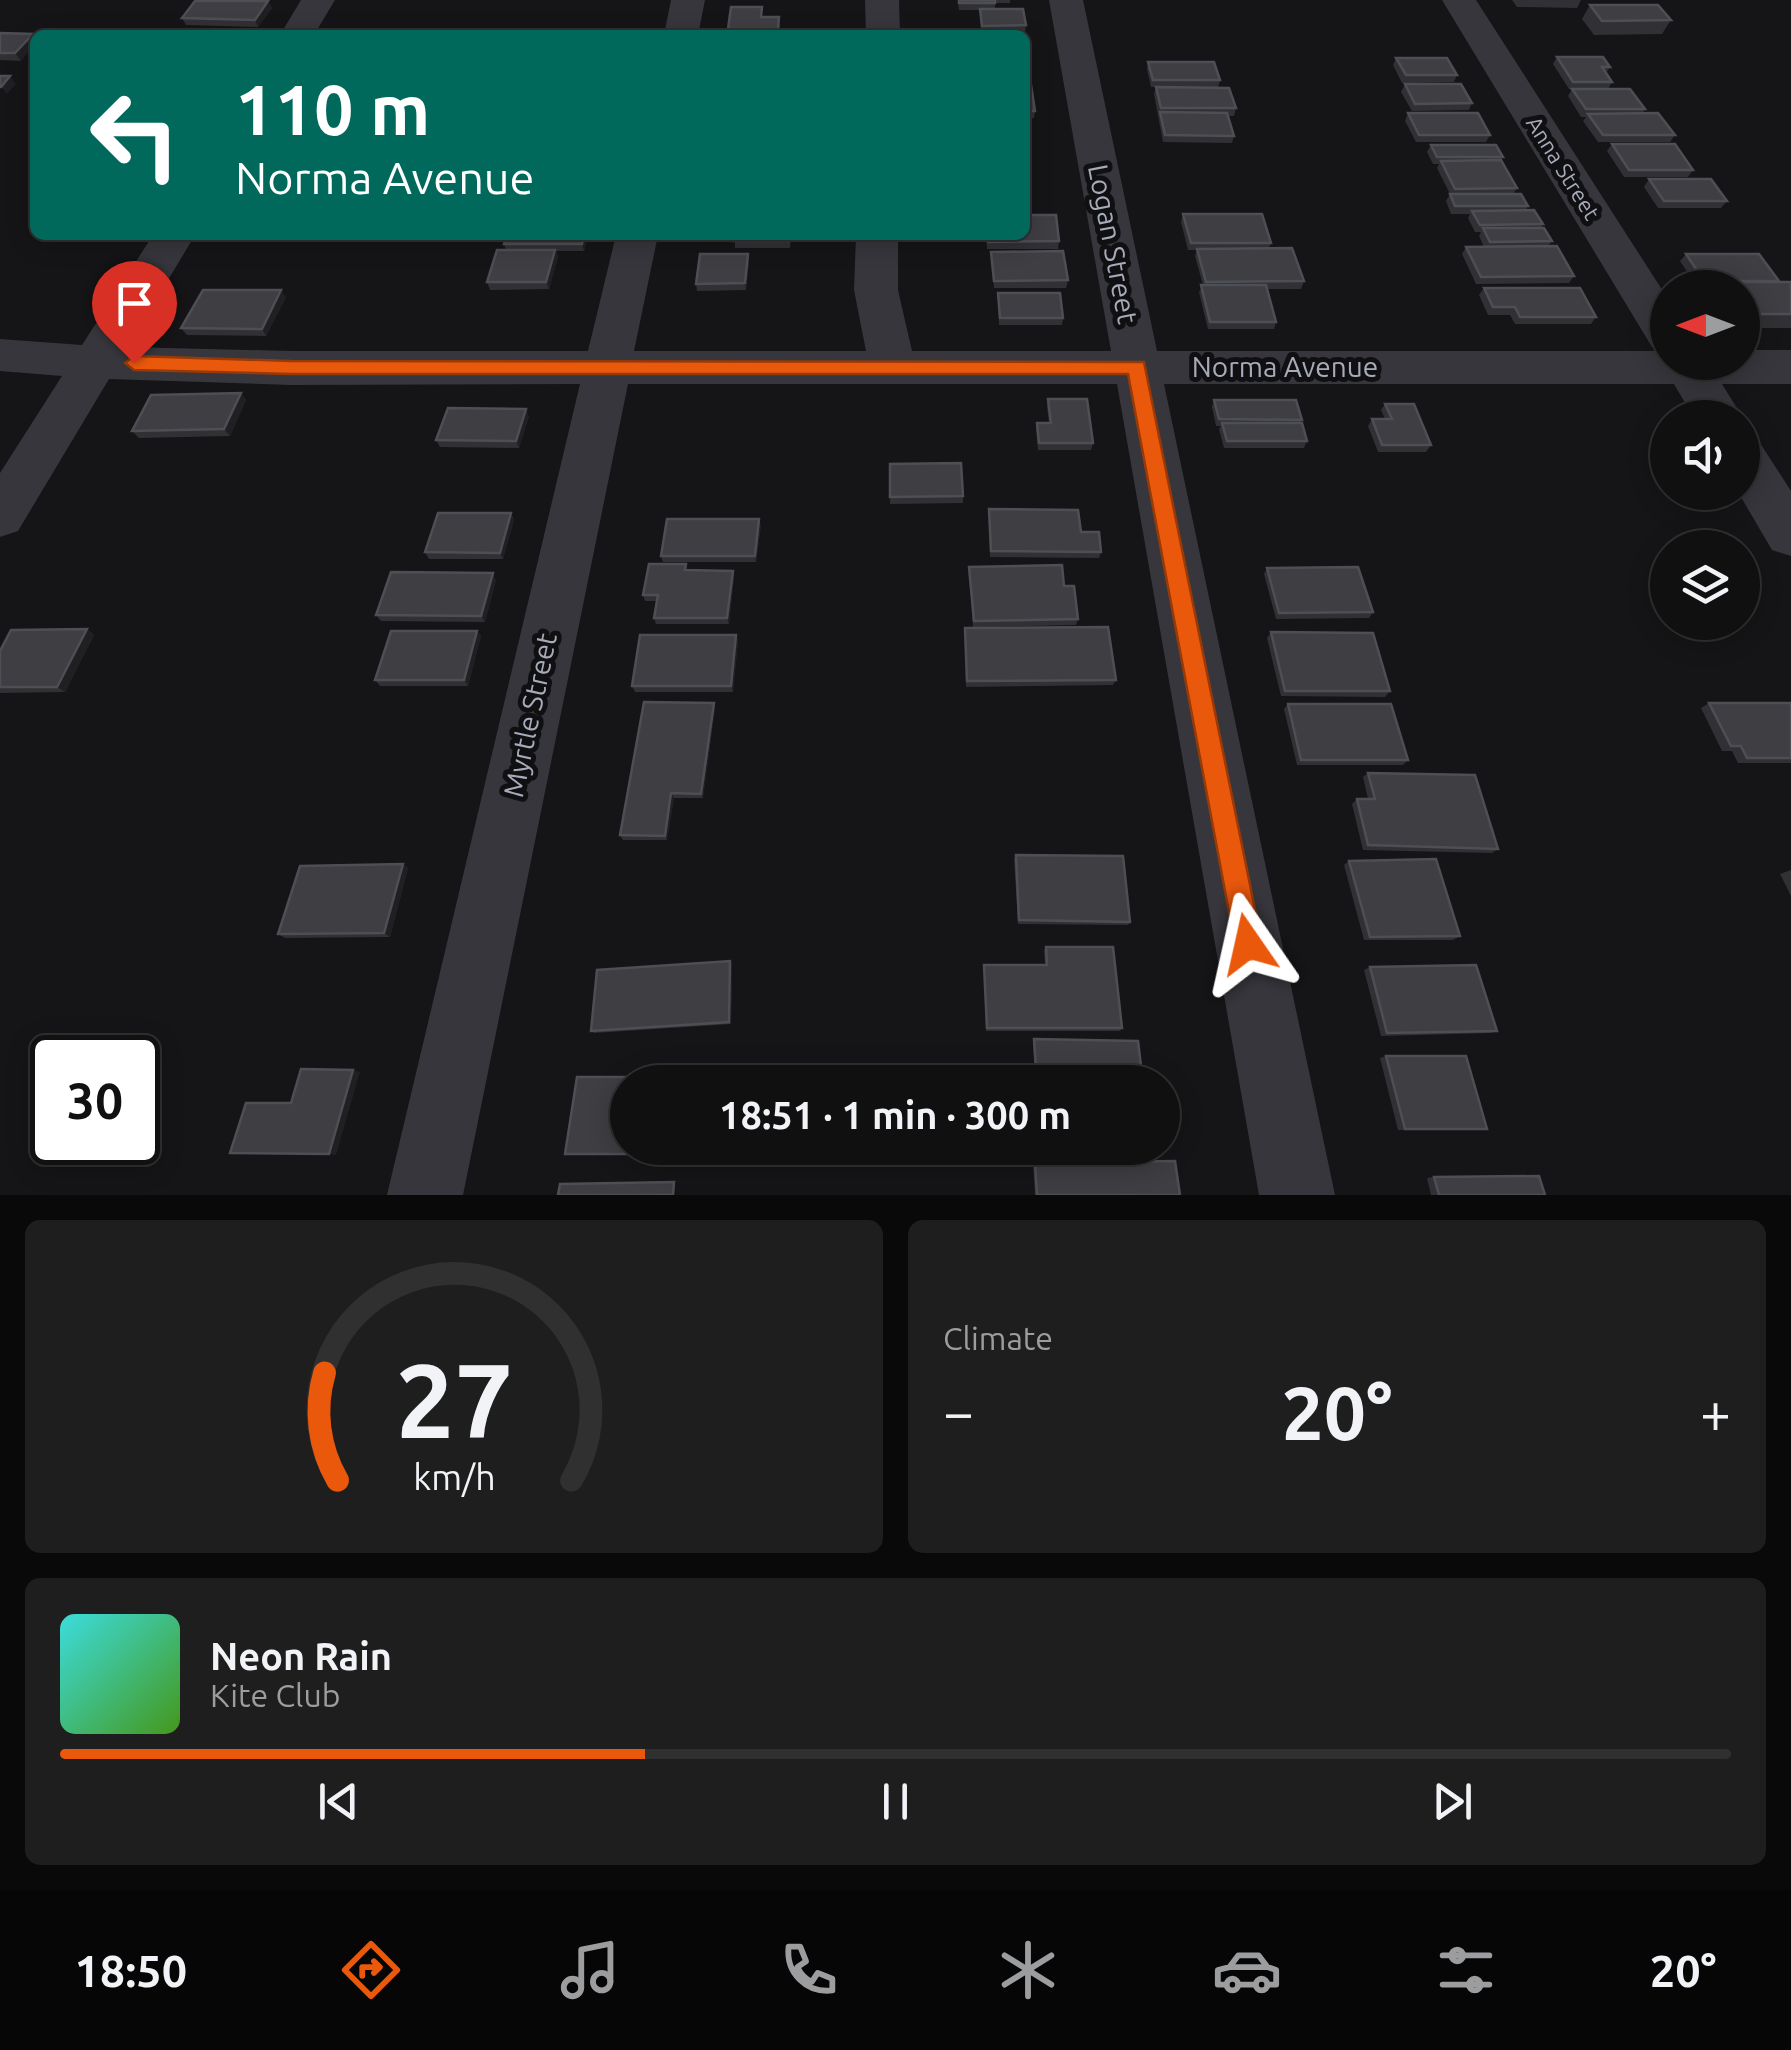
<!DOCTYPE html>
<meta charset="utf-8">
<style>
body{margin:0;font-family:Ubuntu,sans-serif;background:#1e1e1f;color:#f1f3f6;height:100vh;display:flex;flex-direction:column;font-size:38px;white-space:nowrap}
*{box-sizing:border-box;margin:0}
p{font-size:32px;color:#9c9d9f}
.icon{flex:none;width:55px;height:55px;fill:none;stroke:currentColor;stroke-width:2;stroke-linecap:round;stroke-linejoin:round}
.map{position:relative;height:1195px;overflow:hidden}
.panel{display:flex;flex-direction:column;gap:25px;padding:25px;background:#090909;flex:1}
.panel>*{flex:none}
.top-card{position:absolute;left:30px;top:30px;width:1000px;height:210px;border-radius:15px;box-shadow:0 5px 25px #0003,0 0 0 2px #303031;background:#00695c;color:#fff;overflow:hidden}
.needle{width:65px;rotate:270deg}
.controls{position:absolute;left:1650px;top:270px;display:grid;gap:20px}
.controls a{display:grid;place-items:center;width:110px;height:110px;border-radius:50%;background:#101011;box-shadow:0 5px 25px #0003,0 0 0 2px #303031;font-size:50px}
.speed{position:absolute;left:30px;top:1035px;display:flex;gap:20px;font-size:50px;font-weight:700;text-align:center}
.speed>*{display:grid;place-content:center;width:130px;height:130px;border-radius:50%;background:#101011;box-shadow:0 5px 25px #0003,0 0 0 2px #303031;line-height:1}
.speed .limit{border:5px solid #111;border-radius:15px;background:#fff;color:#111}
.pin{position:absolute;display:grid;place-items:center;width:85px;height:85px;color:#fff;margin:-102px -42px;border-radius:50% 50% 50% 0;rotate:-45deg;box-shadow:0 0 10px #0007}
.pin .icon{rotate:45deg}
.me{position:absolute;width:110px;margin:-55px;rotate:349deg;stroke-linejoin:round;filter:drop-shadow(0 0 8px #0008)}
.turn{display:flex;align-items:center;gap:35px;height:210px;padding:0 40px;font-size:45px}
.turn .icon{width:130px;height:130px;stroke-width:2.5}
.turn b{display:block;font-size:70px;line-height:85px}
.big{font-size:75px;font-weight:700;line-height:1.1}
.panel .card{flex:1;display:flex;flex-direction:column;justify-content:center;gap:15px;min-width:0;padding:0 35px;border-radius:15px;background:#1e1e1f}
.panel .dial{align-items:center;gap:0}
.dial svg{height:260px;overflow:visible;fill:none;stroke:#303031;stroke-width:7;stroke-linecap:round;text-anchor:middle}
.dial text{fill:#f1f3f6;stroke:none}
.song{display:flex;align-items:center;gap:30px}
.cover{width:120px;height:120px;border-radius:15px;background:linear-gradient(135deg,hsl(180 70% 55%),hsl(100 70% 35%))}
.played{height:10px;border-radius:5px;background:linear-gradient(90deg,#ea580c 35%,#303031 35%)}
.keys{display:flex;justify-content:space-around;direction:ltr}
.heat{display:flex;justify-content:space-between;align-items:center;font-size:55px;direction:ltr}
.panel .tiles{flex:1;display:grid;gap:25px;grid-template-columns:1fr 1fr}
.card:last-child{grid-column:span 2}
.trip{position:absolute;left:610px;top:1065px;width:570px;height:100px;border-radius:50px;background:#101011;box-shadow:0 5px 25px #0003,0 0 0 2px #303031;font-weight:700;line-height:100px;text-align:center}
.menu{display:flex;height:160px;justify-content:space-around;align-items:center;background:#060607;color:#9c9d9f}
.menu .icon{width:70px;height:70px}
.menu .active{color:#ea580c}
.menu b{font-size:45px;color:#f1f3f6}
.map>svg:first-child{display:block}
</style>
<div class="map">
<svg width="1791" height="1195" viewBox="0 0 1791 1195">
<rect width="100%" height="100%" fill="#151517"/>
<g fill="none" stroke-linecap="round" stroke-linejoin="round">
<path fill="#36363c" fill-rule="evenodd" d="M301 0H335L314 35H280Z
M671 0H705L698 35H664Z
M865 0H899L900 35H866Z
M1049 0H1083L1157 351H1664L1652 347 1442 0H1476L1668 299V362H1742V350H1791V384H1722L1743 418 1742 419 1694 418 1674 384H1164L1335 1195H1259L1117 384H628L463 1195H387L580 384 291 385 109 379 18 531 0 537V473L62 376 0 371V339L82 345 153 235H195L128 347 291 351H588L616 235H658L634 351H866L854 290 856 235H898V290L912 351H1111Z
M1742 437 1760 443 1791 491V556L1772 550 1738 492H1742Z"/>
</g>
<path fill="#313135" d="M958 0H1010V3H995V9L1026 25 1025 33H981L980 10H959Z
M1512 0H1581L1577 8 1517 7Z
M268 1 272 8 258 27 186 25 182 18Z
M1590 5 1671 20 1662 34 1594 35 1582 19Z
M763 17 780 24 779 35H729L728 29Z
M0 33 33 34 21 61 0 60Z
M1557 57 1610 67 1606 73 1612 82 1608 89 1645 109 1643 113 1675 135 1670 142H1598L1583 121 1586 117H1581L1568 96 1572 89H1599H1569L1553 64Z
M1396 58 1457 75 1454 82 1402 83 1393 65Z
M1148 62 1220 80 1218 88 1236 108 1234 116H1228L1234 136 1232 143 1163 142 1154 94 1156 87H1151L1147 69Z
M1405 84 1472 103 1469 110 1412 111 1401 92Z
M1025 85 1035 111 1034 118H1025Z
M1408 113 1490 135 1486 142H1416L1405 121Z
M1612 144 1693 170 1688 177H1624L1607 151Z
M1431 145 1503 157 1501 160 1517 188 1513 194 1528 206 1526 210 1543 224 1541 228 1552 241 1548 246 1574 276 1569 283 1476 284 1462 254 1466 247H1484L1479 236 1481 232H1475L1468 218 1470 214H1451L1446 201 1450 194 1437 168 1439 164H1433L1427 152Z
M1649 179 1727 201 1721 208H1658L1644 187Z
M1183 214 1271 243 1269 248 1304 281 1301 289H1267L1276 322 1274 329H1208L1199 292 1203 285 1195 256 1197 250H1188L1181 222Z
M588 235 584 251H556L558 257 549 289 490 290 487 282 506 250 504 244Z
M735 235H791L790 248H735Z
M986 235H1025L1059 241 1058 249H987Z
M991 252 1068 280 1066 288H994Z
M1686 254 1778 282H1791V328H1742V288H1698L1680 261Z
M749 261 746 290 697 291 696 284Z
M1484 288 1596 317 1591 324H1515L1510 315H1488L1479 295Z
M998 293 1063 318 1062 325H999Z
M286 297 266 336 187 335 181 328Z
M241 393 246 400 230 436 139 438 132 431Z
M1048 399 1093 443 1091 450H1038L1036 430 1037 423H1049L1047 406Z
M1214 400 1302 420 1300 423 1307 441 1304 448H1224L1219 429 1221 426H1216L1212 407Z
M1385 404 1431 445 1426 452H1378L1368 426 1372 419H1385L1381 410Z
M529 416 519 448 440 447 436 440Z
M890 464 963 496V503L890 504Z
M989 509 1081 532 1101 552 1099 558 990 557Z
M511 513 514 520 503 559H429L425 552Z
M761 525 756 562H663L661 556Z
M969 567 1064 586 1078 619 1076 625 973 627Z
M1267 568 1373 612 1369 618 1276 619 1264 574Z
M688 570 734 577 729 624H656L654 618 657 601H645L643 595Z
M496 580 485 622 381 621 376 615Z
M965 628 1116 680 1113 685 966 687Z
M87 629 94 635 65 692 0 693V651Z
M477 631 481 636 468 686H380L375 680Z
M1271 632 1390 691 1385 697 1281 696 1267 638Z
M736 635 738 641 733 692H635L632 686Z
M1709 703H1791V763H1738L1732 751H1722L1701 708Z
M1288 704 1408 760 1403 765H1297L1284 709Z
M715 708 703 798H674L667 840H623L620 835Z
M1368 773 1498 849 1492 853 1363 850 1352 804 1357 799H1368L1363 777Z
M1016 855 1130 922 1128 925 1018 924 1014 859Z
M1349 861 1460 936 1453 940H1364L1344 865Z
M403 864 408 868 390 937 285 938 278 934Z
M1791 870V896L1780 874Z
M1046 947 1122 1028 1120 1031H986L984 965H1045L1044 950Z
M730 961 732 964 731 1024 594 1033 591 1031Z
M1370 967 1497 1031 1490 1033 1381 1036 1364 970Z
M1034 1039 1143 1082H1035L1033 1041Z
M1386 1056 1487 1129 1480 1130H1398L1380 1058Z
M577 1077H715L717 1079V1082H628V1148H711L710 1156 565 1154Z
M1035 1163 1180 1195H1035L1033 1164Z
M1434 1177 1545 1195H1431L1427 1178Z"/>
<path fill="#202023" d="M268 1 272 8 258 27 255 20Z
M33 34 35 36V44L21 61 15 53Z
M10 76 16 84 7 94 1 87Z
M584 235H588L584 251 582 244Z
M555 250 558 257 549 289 546 282Z
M748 254 749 261 746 290 745 283Z
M281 290 286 297 266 336 262 329Z
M241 393 246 400 230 436 224 429Z
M526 409 529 416 519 448 516 441Z
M511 513 514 520 503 559 500 553Z
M759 519 761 525 756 562 755 556Z
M733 571 734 577 729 624 727 618Z
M493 573 496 580 485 622 481 616Z
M87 629 94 635 65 692 57 687Z
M477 631 481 636 468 686 464 680Z
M736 635 738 641 733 692 731 686Z
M714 703 715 708 703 798 701 794Z
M671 793 674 798 667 840 665 836Z
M403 864 408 868 390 937 384 933Z
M730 961 732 964 731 1024 729 1022Z
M353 1070 360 1072 336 1155 329 1154Z"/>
<path fill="#3e3e43" stroke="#4e4f55" stroke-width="2.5" d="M959 0H995V3H959Z
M195 1H268L255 20 182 18Z
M1590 5H1658L1671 20 1602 21Z
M731 7H762L761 17H779L778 29H728Z
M980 9H1023L1026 25 982 26Z
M413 32 412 35H350L351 33Z
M0 33 33 34 15 53H0Z
M1557 57H1603L1610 67H1602L1612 82H1573Z
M1396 58H1447L1457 75H1406Z
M1148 62H1214L1220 80H1153Z
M0 76H10L1 87H0Z
M1405 84H1461L1472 103 1415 104Z
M1025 85H1031L1035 111H1025Z
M1156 87 1229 88 1236 108H1161Z
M1572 89H1630L1645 109H1586Z
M1160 112 1227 113 1234 136 1165 135Z
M1408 113H1478L1490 135H1419Z
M1658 113 1675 135H1603L1588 114Z
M1612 144H1675L1693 170H1629Z
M1431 145H1496L1503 157H1437Z
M1501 160 1517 188 1455 189 1441 161Z
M1649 179H1711L1727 201H1664Z
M1450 194H1521L1528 206H1455Z
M1534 210 1543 224 1480 225 1472 211Z
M1183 214H1262L1271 243H1191Z
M1025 215H1056L1059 241 988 242 987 235H1025Z
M1483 228H1544L1552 241 1490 242Z
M507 235H584L582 244H504Z
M735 235H789V241H734Z
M1557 246 1574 276 1481 277 1466 247Z
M1292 248 1304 281 1206 282 1197 249Z
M497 250H555L546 282H487Z
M1063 251 1068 280 994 281 991 252Z
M700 254H748L745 283 696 284Z
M1686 254H1759L1779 281H1704Z
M1727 282H1791V314H1749L1742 305V288H1730Z
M1201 285H1266L1276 322H1210Z
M1484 288H1580L1596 317H1520L1515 307H1493Z
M203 290H281L262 329 181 328Z
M998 293H1060L1063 318H1000Z
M241 393 224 429 132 431 151 395Z
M1048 399H1087L1093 443H1039L1037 423H1051Z
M1214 400H1296L1302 420 1219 419Z
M1385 404H1414L1431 445H1382L1372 419H1392Z
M448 408 526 409 516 441 436 440Z
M1222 423H1302L1307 441H1227Z
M961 463 963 496 890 497V464Z
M989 509 1078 510 1081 532H1099L1101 552 991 551Z
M438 513H511L500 553 425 552Z
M667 519H759L755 556H661Z
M649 564H686L685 570 733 571 727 618H654L658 595H643Z
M1062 565 1064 586H1074L1078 619 974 621 969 567Z
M1358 567 1373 612 1279 613 1267 568Z
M391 572 493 573 481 616 376 615Z
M1108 627 1116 680 967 681 965 628Z
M87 629 57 687H0V651L11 630Z
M391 631H477L464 680H375Z
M1271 632 1373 633 1390 691H1285Z
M640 635H736L731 686H632Z
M644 702 714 703 701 794 671 793 665 836 620 835Z
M1709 703H1791V758H1747L1741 746H1731Z
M1288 704H1391L1408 760H1301Z
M1368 773 1475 775 1498 849 1368 845 1357 799H1375Z
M1016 855 1123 856 1130 922 1019 920Z
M1436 859 1460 936 1370 937 1349 861Z
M403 864 384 933 278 934 300 866Z
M1046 947H1113L1122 1028H987L984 965H1047Z
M730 961 729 1022 591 1031 597 970Z
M1476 965 1497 1031 1387 1033 1370 967Z
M1034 1039 1138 1041 1143 1082H1037Z
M1386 1056H1466L1487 1129H1405Z
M301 1069 353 1070 329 1154 230 1153 246 1103H291Z
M577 1077H715L714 1082H628V1148H708V1154H565Z
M1175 1161 1180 1195H1037L1035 1163Z
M1539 1176 1545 1195H1439L1434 1177Z
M674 1182 673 1195H558L560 1184Z"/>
<path fill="#ea580c" stroke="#983908" stroke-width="2.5" d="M134 356 291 361 1144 362 1262 944 1258 954 1248 958 1239 954 1235 944 1128 374H291L134 370 125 363Z"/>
<g text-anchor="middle" stroke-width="10" stroke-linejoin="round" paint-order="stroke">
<g font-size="22" fill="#a7aab8" stroke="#101012">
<text transform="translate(1563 168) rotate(58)" y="8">Anna Street</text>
</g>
<g font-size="28" fill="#a7aab8" stroke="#101012">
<text transform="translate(1113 244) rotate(79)" y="10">Logan Street</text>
<text x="1285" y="377">Norma Avenue</text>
<text transform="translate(530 715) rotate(-78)" y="10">Myrtle Street</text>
</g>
</g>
</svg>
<div class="controls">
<a><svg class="needle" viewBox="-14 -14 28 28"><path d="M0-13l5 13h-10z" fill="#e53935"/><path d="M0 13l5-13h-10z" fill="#9c9d9f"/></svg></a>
<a><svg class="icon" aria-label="sound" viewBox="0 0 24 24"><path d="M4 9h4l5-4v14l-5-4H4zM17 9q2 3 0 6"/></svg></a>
<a><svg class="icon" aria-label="layers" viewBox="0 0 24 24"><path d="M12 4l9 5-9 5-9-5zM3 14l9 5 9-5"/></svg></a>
</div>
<div class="speed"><div class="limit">30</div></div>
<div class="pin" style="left:134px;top:363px;background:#d93025"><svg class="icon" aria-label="arrive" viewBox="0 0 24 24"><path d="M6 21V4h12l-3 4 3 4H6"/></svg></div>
<svg class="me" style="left:1248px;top:944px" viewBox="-20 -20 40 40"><path d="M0-17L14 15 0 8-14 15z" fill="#ea580c" stroke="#fff" stroke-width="4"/></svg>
<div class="trip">18:51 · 1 min · 300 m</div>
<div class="top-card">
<div class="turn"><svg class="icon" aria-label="left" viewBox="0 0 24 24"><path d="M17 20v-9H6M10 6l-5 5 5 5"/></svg><div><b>110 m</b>Norma Avenue</div></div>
</div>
</div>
<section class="panel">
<div class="tiles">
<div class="card dial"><svg viewBox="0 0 100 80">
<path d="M14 69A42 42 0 1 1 86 69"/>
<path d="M14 69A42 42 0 0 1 10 36" stroke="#ea580c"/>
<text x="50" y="56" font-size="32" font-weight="700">27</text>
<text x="50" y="72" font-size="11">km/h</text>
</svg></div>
<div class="card"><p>Climate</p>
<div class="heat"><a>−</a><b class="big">20°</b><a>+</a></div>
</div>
<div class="card">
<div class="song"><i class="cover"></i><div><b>Neon Rain</b><p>Kite Club</p></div></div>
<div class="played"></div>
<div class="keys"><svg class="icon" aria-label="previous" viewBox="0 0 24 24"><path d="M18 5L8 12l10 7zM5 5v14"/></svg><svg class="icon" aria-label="pause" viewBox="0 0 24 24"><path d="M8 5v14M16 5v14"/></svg><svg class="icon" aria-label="next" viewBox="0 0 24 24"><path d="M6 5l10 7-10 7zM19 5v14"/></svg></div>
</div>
</div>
</section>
<nav class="menu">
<b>18:50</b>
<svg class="icon active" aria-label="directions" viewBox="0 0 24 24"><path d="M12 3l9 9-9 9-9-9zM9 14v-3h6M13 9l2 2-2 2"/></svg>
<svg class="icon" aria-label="music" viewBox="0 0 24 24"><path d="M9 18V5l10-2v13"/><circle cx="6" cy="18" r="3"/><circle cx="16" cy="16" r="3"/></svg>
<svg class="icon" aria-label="phone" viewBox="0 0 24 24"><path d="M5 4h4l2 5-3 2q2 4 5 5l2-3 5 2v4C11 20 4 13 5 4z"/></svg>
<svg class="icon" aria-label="climate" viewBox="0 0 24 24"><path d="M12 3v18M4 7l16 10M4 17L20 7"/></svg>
<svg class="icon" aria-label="car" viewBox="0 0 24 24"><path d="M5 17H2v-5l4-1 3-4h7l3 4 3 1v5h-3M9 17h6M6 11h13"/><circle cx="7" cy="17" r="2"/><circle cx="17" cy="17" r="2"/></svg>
<svg class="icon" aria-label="filters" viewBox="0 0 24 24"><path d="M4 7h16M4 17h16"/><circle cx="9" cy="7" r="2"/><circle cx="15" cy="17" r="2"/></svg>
<b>20°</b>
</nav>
